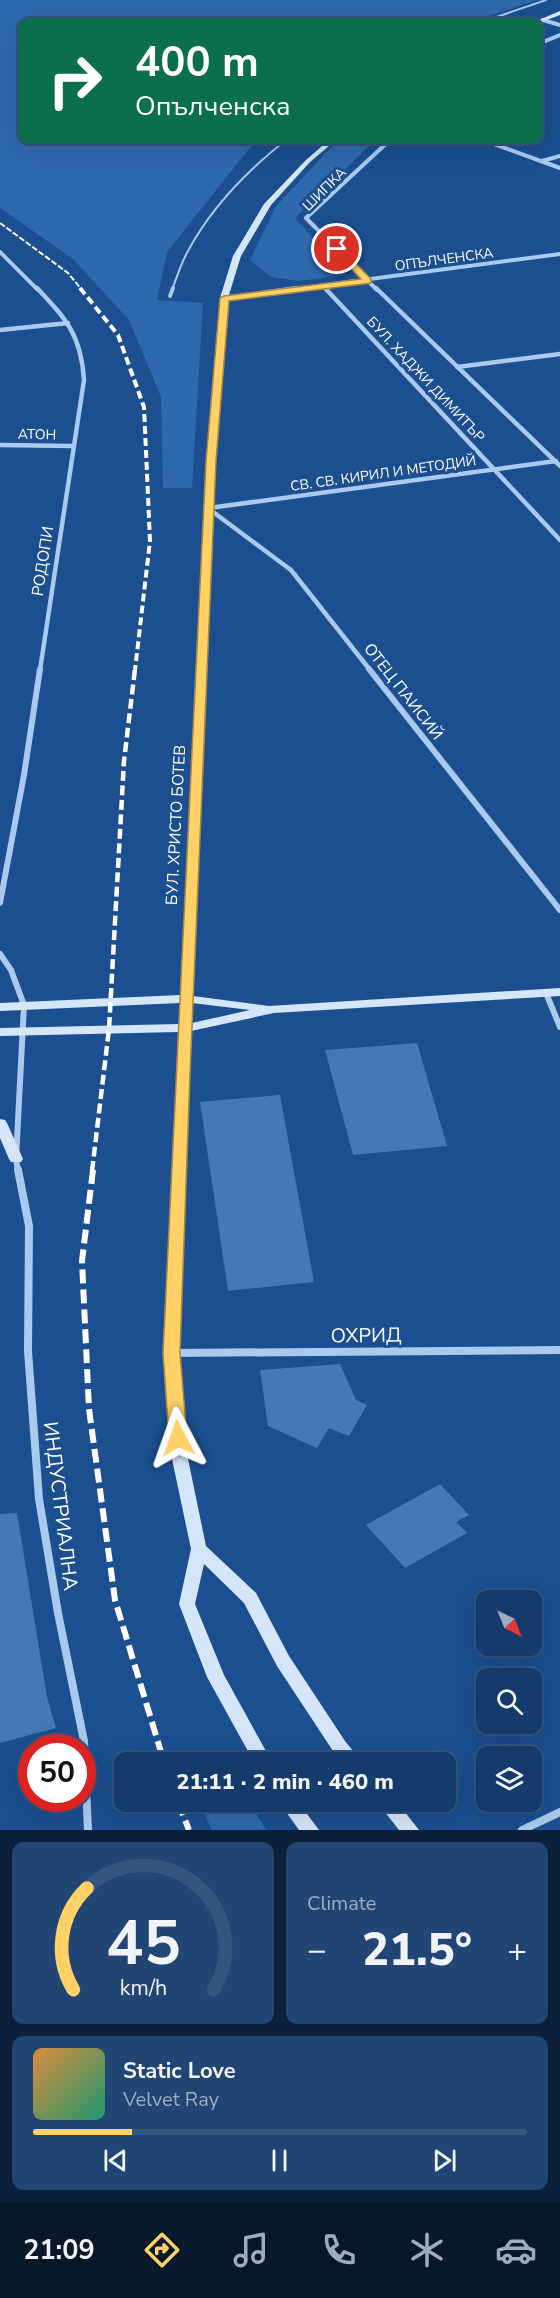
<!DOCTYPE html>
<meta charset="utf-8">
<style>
body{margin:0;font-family:"Nunito Sans",sans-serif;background:#214673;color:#f1f3f6;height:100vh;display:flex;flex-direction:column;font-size:22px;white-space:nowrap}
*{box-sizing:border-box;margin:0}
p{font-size:20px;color:#9dadc1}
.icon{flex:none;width:33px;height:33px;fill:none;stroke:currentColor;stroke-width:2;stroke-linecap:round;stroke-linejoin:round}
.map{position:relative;height:1830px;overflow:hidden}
.sheet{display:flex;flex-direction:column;gap:12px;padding:12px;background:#0b203b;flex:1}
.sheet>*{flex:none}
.guide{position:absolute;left:18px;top:18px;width:525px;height:126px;border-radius:12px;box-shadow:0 6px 24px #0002,0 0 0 2px #33557e;background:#0b6e4f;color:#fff;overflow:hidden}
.needle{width:39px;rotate:137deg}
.controls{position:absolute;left:476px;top:1590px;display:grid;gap:12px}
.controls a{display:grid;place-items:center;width:66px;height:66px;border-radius:12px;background:#143b6b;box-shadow:0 6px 24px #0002,0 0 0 2px #33557e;font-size:30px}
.speed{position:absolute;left:18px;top:1734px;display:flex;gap:12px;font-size:30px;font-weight:700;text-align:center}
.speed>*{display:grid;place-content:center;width:78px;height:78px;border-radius:50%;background:#143b6b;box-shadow:0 6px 24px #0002,0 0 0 2px #33557e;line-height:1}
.speed .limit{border:9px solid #d22;background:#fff;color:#111}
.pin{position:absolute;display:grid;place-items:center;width:51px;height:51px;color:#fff;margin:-26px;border:3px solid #fff;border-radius:50%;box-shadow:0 2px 6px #0007}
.me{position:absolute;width:66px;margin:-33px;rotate:356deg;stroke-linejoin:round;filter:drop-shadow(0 0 4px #0008)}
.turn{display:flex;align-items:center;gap:21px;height:126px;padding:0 18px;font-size:27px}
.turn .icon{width:78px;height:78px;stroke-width:2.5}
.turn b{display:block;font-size:42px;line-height:51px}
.big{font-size:45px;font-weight:800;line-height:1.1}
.sheet .card{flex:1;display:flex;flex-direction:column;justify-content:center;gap:9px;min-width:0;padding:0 21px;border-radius:12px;background:#214673}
.sheet .dial{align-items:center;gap:0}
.dial svg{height:156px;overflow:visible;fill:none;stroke:#33557e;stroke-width:7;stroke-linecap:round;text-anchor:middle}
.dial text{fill:#f1f3f6;stroke:none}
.song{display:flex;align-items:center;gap:18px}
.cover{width:72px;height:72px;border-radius:9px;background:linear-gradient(135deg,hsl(30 70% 55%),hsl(160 70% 35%))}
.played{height:6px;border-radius:3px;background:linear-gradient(90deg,#ffd166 20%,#33557e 20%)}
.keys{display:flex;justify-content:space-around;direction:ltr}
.heat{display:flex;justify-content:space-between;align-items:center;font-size:33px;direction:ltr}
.sheet .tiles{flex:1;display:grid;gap:12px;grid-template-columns:1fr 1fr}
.card:last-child{grid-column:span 2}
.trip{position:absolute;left:114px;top:1752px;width:342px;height:60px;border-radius:12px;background:#143b6b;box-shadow:0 6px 24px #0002,0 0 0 2px #33557e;font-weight:800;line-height:60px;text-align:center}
.tabs{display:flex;height:96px;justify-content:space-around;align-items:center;background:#08182b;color:#9dadc1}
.tabs .icon{width:42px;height:42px}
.tabs .selected{color:#ffd166}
.tabs b{font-size:27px;color:#f1f3f6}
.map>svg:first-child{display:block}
</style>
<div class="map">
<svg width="560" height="1830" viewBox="0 0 560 1830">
<rect width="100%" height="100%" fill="#1b4f8f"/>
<path fill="#2e69ad" d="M0 0H536L472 22H22V140H256L167 252 157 300 203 303 192 488H163L161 397 129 320 73 259 0 208Z
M338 140H375L295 218 346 275 299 281 271 277 250 260 276 206Z
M209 1802H250L266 1830H212L200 1805Z"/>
<path fill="#4478b7" d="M417 1043 447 1146 353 1155 325 1050Z
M280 1095 314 1282 228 1291 200 1102Z
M340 1364 356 1400 367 1405 349 1436 329 1428 317 1448 268 1426 260 1370Z
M440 1484 469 1515 456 1522 467 1533 405 1568 366 1525Z
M17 1513 47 1697 56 1728 0 1743V1514Z"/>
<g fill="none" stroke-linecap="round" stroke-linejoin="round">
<path stroke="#a9c9ee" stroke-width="2" d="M482 22 546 0
M172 290C177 277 181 263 188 251 211 208 248 170 286 140"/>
<path stroke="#a9c9ee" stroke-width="4" d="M170 296 173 288"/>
<path stroke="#a9c9ee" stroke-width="4" d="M543 20 560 25
M538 44 560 35
M483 140 560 168
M542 161 560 156
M0 252 38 290
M324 287 327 290
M287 290 560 254
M377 290 306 218 390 140"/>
<path stroke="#a9c9ee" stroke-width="4.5" d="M37 288C67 320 81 335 84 380L40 670
M325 288 560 540
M376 288 560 466
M224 298 298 288
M0 330 68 323
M457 367 560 354
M0 445 73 446
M209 508 556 461
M209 509 291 570 370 670"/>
<path stroke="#a9c9ee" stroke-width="6" d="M369 669 560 910
M0 903 24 775 40 669
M0 954 11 970 24 1005 16 1159 18 1171
M546 993 560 1027"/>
<path stroke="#a9c9ee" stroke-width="8" d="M18 1170 29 1226 28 1351 39 1499 58 1613 84 1741 88 1830
M174 1353 560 1350
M522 1830 560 1812"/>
<path fill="#d6e6fa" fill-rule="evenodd" d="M560 11V15L539 23 534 22Z
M329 140H336L310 162 271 205 241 256 228 298 218 414 193 996 269 1006 560 988V996L274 1013 191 1031 179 1353 188 1459 206 1546 256 1593 289 1656 345 1741 362 1762H343L333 1751 277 1666 244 1603 204 1564 195 1604 224 1675 272 1762H254L207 1677 179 1604 191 1549 172 1459 165 1353 178 1032 0 1036V1028L179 1024 180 1003 0 1011V1003L180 995 210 414 220 298 233 256 264 204 306 160ZM192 1003 250 1010 192 1023Z
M0 1119 5 1120 7 1123 23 1159 21 1162H11L9 1159 0 1138Z
M279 1802H298L319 1830H299Z
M377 1802H397L419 1830H399Z"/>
<path stroke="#fff" stroke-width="2" stroke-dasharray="6 2" stroke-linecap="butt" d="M0 223 68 273 82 290"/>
<path stroke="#fff" stroke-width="4" stroke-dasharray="8 4" stroke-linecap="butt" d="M80 288 118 335 144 407 150 541 135 670"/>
<path stroke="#fff" stroke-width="4.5" stroke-dasharray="10 4.5" stroke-linecap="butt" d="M92 1171 109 1029 124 761 135 669"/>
<path stroke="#fff" stroke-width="6" stroke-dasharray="14 6" stroke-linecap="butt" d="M93 1170 82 1261 89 1409 115 1600 164 1762
M178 1802 189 1830"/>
</g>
<path fill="#ffd166" stroke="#a68842" stroke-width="1.5" d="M334 247H340L371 279V283L229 301 216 461 190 1074 180 1353 187 1438 184 1443 178 1445 172 1443 169 1438 163 1353 206 461 220 298 224 296 361 279 334 251Z"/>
<g text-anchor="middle" stroke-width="6" stroke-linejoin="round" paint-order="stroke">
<g font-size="14" fill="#fff" stroke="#1b4f8f">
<text transform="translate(324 189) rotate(-45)" y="5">ШИПКА</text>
<text transform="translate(444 259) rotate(-8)" y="5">ОПЪЛЧЕНСКА</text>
<text transform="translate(426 379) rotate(47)" y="5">БУЛ. ХАДЖИ ДИМИТЪР</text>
<text transform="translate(37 434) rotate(1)" y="5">АТОН</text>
<text transform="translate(383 473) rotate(-8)" y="5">СВ. СВ. КИРИЛ И МЕТОДИЙ</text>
</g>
<g font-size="16" fill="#fff" stroke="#1b4f8f">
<text transform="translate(42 561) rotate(-81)" y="6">РОДОПИ</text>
<text transform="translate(404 691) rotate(52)" y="6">ОТЕЦ ПАИСИЙ</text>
<text transform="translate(175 825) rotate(-87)" y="6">БУЛ. ХРИСТО БОТЕВ</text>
</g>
<g font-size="20" fill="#fff" stroke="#1b4f8f">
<text transform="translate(366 1335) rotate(-1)" y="7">ОХРИД</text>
<text transform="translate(61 1506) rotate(83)" y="7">ИНДУСТРИАЛНА</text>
</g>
</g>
</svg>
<div class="controls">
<a><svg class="needle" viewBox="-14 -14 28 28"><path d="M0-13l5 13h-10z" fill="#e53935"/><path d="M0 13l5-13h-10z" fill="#9dadc1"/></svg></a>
<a><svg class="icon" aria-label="search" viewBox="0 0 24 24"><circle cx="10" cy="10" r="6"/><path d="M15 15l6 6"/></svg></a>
<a><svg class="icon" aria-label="layers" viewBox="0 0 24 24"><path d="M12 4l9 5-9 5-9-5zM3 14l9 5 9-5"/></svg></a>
</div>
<div class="speed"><div class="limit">50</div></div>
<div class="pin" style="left:337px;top:249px;background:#d93025"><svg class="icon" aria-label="arrive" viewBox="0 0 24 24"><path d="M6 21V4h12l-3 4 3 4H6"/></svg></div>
<svg class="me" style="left:178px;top:1438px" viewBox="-20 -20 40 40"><path d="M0-17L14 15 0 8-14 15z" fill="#ffd166" stroke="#fff" stroke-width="4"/></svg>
<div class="trip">21:11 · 2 min · 460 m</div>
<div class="guide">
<div class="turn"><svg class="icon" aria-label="right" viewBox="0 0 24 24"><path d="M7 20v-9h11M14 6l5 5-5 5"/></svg><div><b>400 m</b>Опълченска</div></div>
</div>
</div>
<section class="sheet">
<div class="tiles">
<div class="card dial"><svg viewBox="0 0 100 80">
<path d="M14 69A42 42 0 1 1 86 69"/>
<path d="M14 69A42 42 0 0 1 21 17" stroke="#ffd166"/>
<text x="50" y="56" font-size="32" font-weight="700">45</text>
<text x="50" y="72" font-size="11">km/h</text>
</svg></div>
<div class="card"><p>Climate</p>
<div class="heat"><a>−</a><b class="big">21.5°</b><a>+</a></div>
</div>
<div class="card">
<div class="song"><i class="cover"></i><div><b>Static Love</b><p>Velvet Ray</p></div></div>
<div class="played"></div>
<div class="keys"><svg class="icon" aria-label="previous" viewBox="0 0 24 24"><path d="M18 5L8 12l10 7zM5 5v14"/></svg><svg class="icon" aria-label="pause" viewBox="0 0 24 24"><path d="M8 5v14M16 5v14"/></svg><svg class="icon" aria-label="next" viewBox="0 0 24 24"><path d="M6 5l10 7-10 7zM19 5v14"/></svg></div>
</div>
</div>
</section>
<nav class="tabs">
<b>21:09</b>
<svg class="icon selected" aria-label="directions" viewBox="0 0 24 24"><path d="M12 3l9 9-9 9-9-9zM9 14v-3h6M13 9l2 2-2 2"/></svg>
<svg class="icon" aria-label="music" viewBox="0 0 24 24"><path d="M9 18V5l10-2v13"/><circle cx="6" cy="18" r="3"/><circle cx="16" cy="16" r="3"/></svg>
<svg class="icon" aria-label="phone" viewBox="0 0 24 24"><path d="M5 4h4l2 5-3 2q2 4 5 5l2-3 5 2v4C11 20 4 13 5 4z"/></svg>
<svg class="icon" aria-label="climate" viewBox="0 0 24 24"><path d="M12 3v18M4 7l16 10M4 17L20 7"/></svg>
<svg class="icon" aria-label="car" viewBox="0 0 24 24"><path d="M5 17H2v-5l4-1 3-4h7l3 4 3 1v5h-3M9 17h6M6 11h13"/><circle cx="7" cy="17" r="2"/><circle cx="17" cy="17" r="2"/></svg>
</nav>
